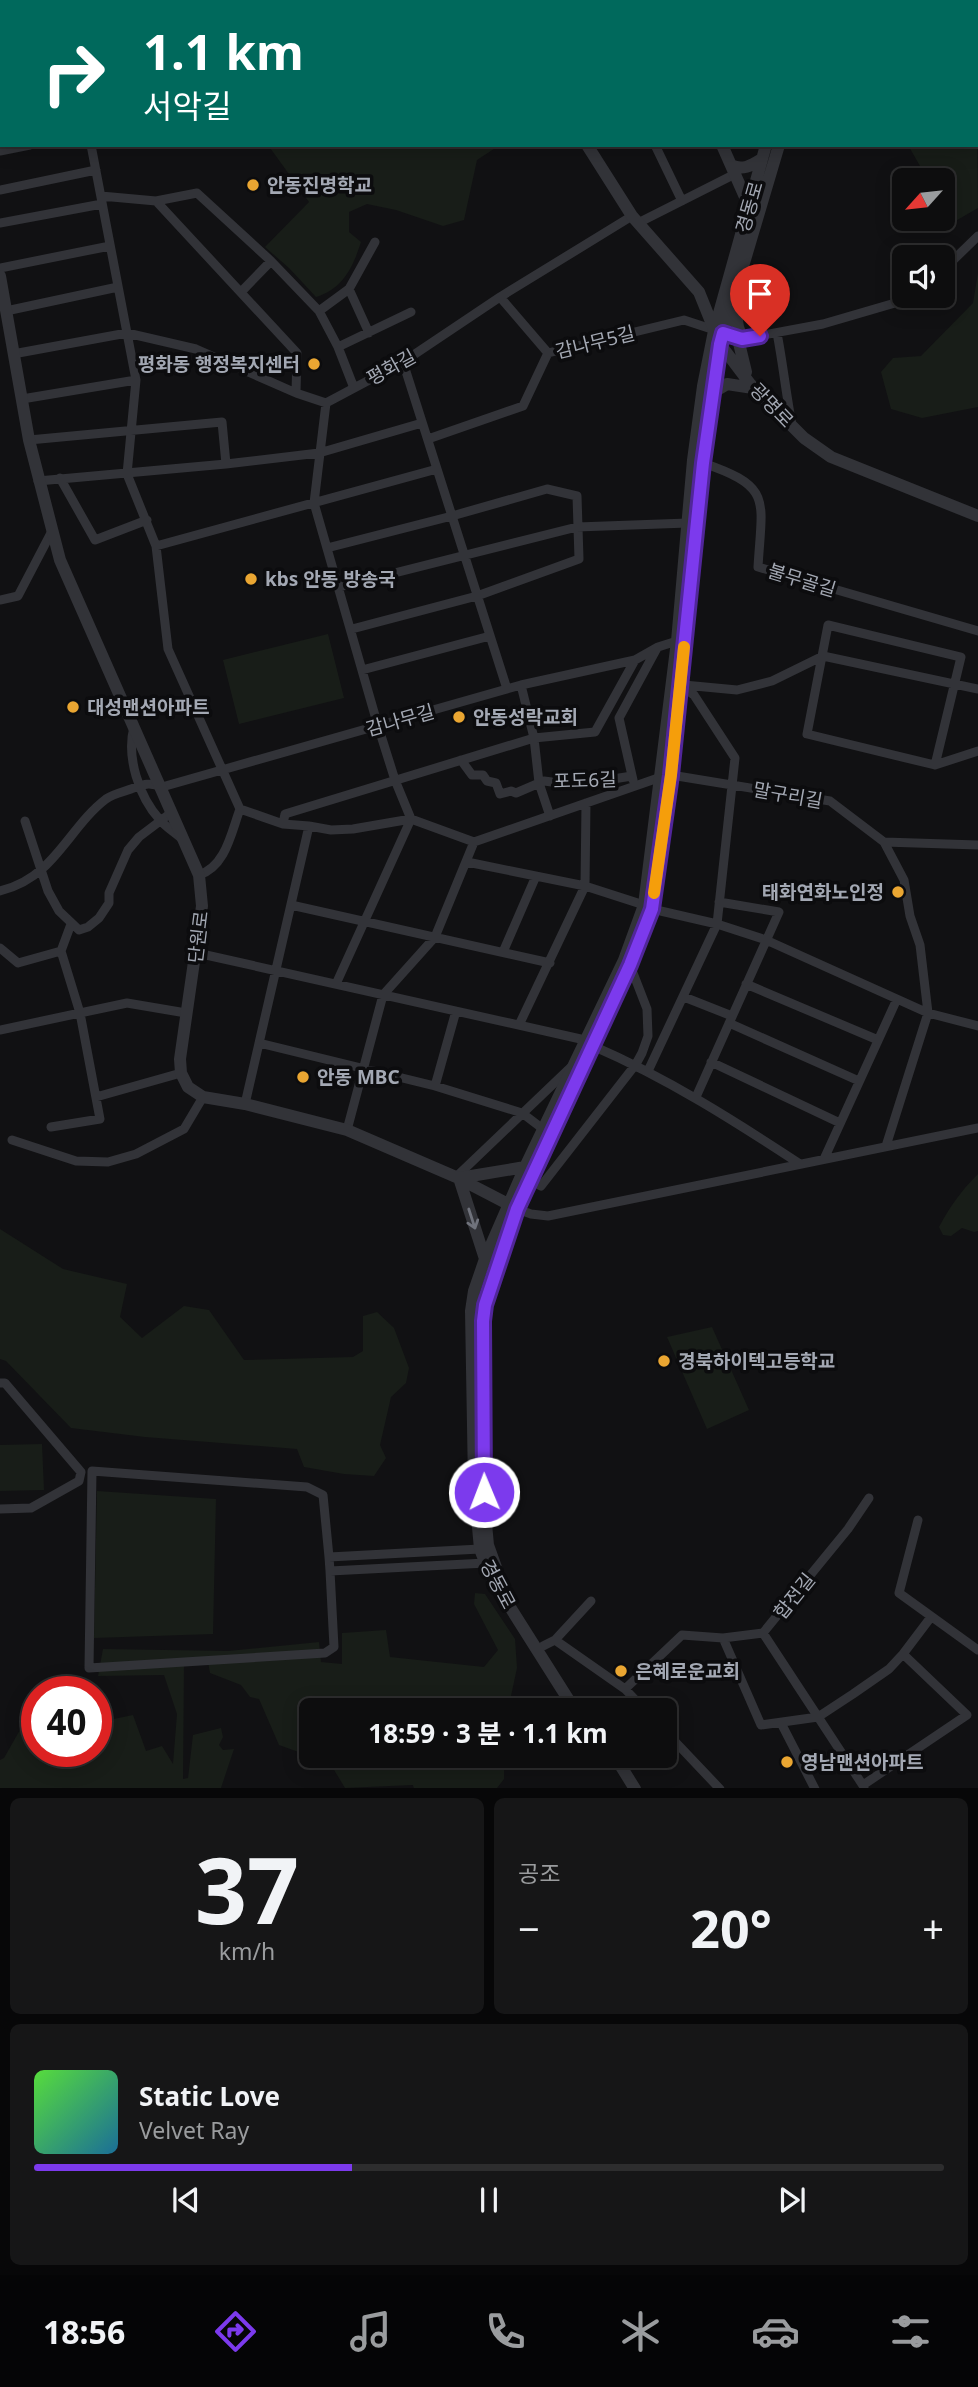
<!DOCTYPE html>
<html lang="ko">
<meta charset="utf-8">
<style>
body{margin:0;font-family:"Noto Sans","Noto Sans KR",sans-serif;background:#161617;color:#f1f3f6;height:100vh;display:flex;flex-direction:column;font-size:26px;white-space:nowrap}
*{box-sizing:border-box;margin:0}
p{font-size:23px;color:#9a9c9e}
.icon{flex:none;width:38px;height:38px;fill:none;stroke:currentColor;stroke-width:2;stroke-linecap:round;stroke-linejoin:round}
.map{position:relative;height:1788px;overflow:hidden}
.panel{display:flex;flex-direction:column;gap:10px;padding:10px;background:#070708;flex:1}
.panel>*{flex:none}
.banner{position:absolute;left:0px;top:0px;width:978px;height:147px;box-shadow:0 4px 18px #0003,0 0 0 2px #2d2d2e;background:#00695c;color:#fff;overflow:hidden}
.needle{width:46px;rotate:243deg}
.controls{position:absolute;left:892px;top:168px;display:grid;gap:14px}
.controls a{display:grid;place-items:center;width:63px;height:63px;border-radius:10px;background:#0d0d0e;box-shadow:0 4px 18px #0003,0 0 0 2px #2d2d2e;font-size:35px}
.speed{position:absolute;left:21px;top:1676px;display:flex;gap:14px;font-size:35px;font-weight:700;text-align:center}
.speed>*{display:grid;place-content:center;width:91px;height:91px;border-radius:50%;background:#0d0d0e;box-shadow:0 4px 18px #0003,0 0 0 2px #2d2d2e;line-height:1}
.speed .limit{border:10px solid #d22;background:#fff;color:#111}
.pin{position:absolute;display:grid;place-items:center;width:60px;height:60px;color:#fff;margin:-72px -30px;border-radius:50% 50% 50% 0;rotate:-45deg;box-shadow:0 0 7px #0007}
.pin .icon{rotate:45deg}
.me{position:absolute;width:77px;margin:-38px;rotate:359deg;stroke-linejoin:round;filter:drop-shadow(0 0 5px #0008)}
.turn{display:flex;align-items:center;gap:24px;height:147px;padding:0 28px;font-size:32px}
.turn .icon{width:91px;height:91px;stroke-width:2.5}
.turn b{display:block;font-size:49px;line-height:60px}
.big{font-size:52px;font-weight:700;line-height:1.1}
.panel .card{flex:1;display:flex;flex-direction:column;justify-content:center;gap:10px;min-width:0;padding:0 24px;border-radius:10px;background:#161617}
.panel .dial{align-items:center;gap:0}
.dial b{font-size:91px;line-height:1}
.song{display:flex;align-items:center;gap:21px}
.cover{width:84px;height:84px;border-radius:10px;background:linear-gradient(135deg,hsl(110 70% 55%),hsl(200 70% 35%))}
.played{height:7px;border-radius:4px;background:linear-gradient(90deg,#7c3aed 35%,#2d2d2e 35%)}
.keys{display:flex;justify-content:space-around;direction:ltr}
.heat{display:flex;justify-content:space-between;align-items:center;font-size:38px;direction:ltr}
.panel .tiles{flex:1;display:grid;gap:10px;grid-template-columns:1fr 1fr}
.card:last-child{grid-column:span 2}
.trip{position:absolute;left:299px;top:1698px;width:378px;height:70px;border-radius:10px;background:#0d0d0e;box-shadow:0 4px 18px #0003,0 0 0 2px #2d2d2e;font-weight:700;line-height:70px;text-align:center}
.tab-bar{display:flex;height:112px;justify-content:space-around;align-items:center;background:#050506;color:#9a9c9e}
.tab-bar .icon{width:49px;height:49px}
.tab-bar .selected{color:#7c3aed}
.tab-bar b{font-size:32px;color:#f1f3f6}
.map>svg:first-child{display:block}
</style>
<div class="map">
<svg width="978" height="1789" viewBox="0 0 978 1789">
<rect width="100%" height="100%" fill="#111113"/>
<path fill="#181d18" d="M977 111 978 208 952 223 943 207V180H928L908 145H976Z
M268 145H500L477 160 464 220 443 226 396 210 367 204 349 212V232L361 242C353 267 343 289 316 297L289 268 265 247 309 202Z
M978 273V407L922 418 891 409 881 372 893 358 921 356 973 303Z
M328 634 344 698 239 724 223 660Z
M978 1174V1231L974 1232 962 1228 951 1236 943 1235 939 1227C951 1205 961 1191 978 1174Z
M0 1229 63 1269 127 1284 120 1317 142 1338 184 1306 209 1310 244 1360 353 1357 363 1351V1316L377 1312 394 1328 409 1368 406 1383 391 1397 380 1445 386 1458 374 1476 344 1474 304 1467 297 1449 145 1437 71 1428 6 1361 0 1359Z
M712 1327 749 1410 707 1429 667 1337Z
M42 1444 44 1490 0 1491V1445Z
M97 1491 216 1499 213 1634 94 1638Z
M475 1593 485 1594 515 1639 517 1668 508 1710H312L311 1753 304 1754 279 1745 259 1699 250 1697 241 1685 210 1673 208 1662 184 1664 183 1779 188 1778 193 1735 221 1728 223 1737 219 1745 223 1750 234 1749 221 1788 0 1789V1760L4 1758 37 1700V1752H96V1719L104 1721 133 1715 146 1751 162 1746 173 1764 177 1714 164 1675 98 1676 103 1649 228 1651 319 1642 321 1662 342 1664V1633L386 1630 390 1657 484 1667 498 1650 474 1604Z
M325 1755H504V1779L497 1788 414 1789 413 1785 345 1788Z"/>
<g fill="none" stroke-linecap="round" stroke-linejoin="round">
<path stroke="#323338" stroke-width="9" d="M63 0V2
M95 0V2
M384 0 385 2
M431 0 432 2
M591 0V2
M890 0 891 2
M111 2 120 0
M217 2 220 0
M274 2 277 0
M721 2 722 0
M0 38H2
M976 39 978 38
M0 77H2
M0 107H2
M91 145 136 380 127 474 156 546 168 649 240 809 283 824 309 826 331 830 353 829 411 819 474 842 661 777
M655 145 682 201
M0 151 30 145
M0 190 96 170
M101 196 156 201 197 193 271 261 319 311 349 289 375 242
M156 201 297 353 296 393
M0 223 102 204
M638 223 735 174
M0 268 110 246
M943 270 978 236
M349 289 369 333
M242 291 271 261
M500 297 548 353
M6 311 118 287
M319 311 338 347 354 388
M777 333C783 364 786 394 792 425
M338 347 411 312
M13 354 127 333 196 349 296 393 326 403 403 362 500 297 632 216
M403 362 507 689
M22 399 136 380
M326 403 314 503 378 726 395 780 411 819 336 984
M428 439 523 406 548 353 684 320 742 339 823 324 895 303 909 296
M29 440 222 422 226 464
M703 463C773 487 762 499 758 567L978 631
M60 478 95 540 147 520
M38 481 226 464 319 453 422 423
M156 546 437 469
M327 548 452 516 547 489 577 496 579 559 477 596 352 629
M339 587 577 527 688 523
M0 600 18 596 52 531
M362 670 490 636
M521 685 534 738 539 783 550 816
M684 685 737 690 772 681 823 656 978 689
M134 727C126 757 139 797 160 820 166 827 174 832 181 838
M461 760 472 775H483L487 781 496 783 500 794 511 791 516 793 544 781 567 784 601 775 613 779 632 776
M935 765 961 657 828 625 807 734 935 765 978 751
M671 775 830 801 884 842 978 845
M633 780 619 718 657 648
M25 821 48 891 59 911 79 930 88 927 99 918 109 903V893L128 850 139 837 172 812
M283 824 285 814 534 738 595 732 635 660
M884 842 904 880 910 916 920 945 928 1013 886 1146
M467 862 585 886 644 905
M199 875C226 866 231 833 240 809
M0 891C16 887 31 879 43 868 66 847 81 818 106 799 113 794 123 792 131 789 144 784 149 782 162 787L521 685 635 660 658 647 677 641
M291 905 550 963
M652 909 717 924 766 940 928 1013 978 1026
M0 948 18 963 61 951
M61 951 71 924
M503 952 536 876
M197 953 585 1040
M746 984 878 1040
M684 997 732 1016
M729 1023 859 1081
M519 1025 585 886 586 803
M0 1030 127 1003 186 1013
M259 1043 435 1086 522 1113 543 1129
M593 1046C667 1078 733 1120 800 1164
M711 1062 840 1123
M648 1071 717 924 735 758 694 695 680 685
M435 1086 456 1011
M96 1097 181 1073
M696 1097 779 912 719 902
M245 1104 309 826
M51 1127 100 1119 80 1013 61 951
M347 1130 383 995 435 937 474 842
M12 1140 76 1161 108 1162 136 1154 184 1129 203 1097
M824 1159 897 999
M456 1177 570 1068
M530 1180 541 1186 636 1064 642 1053 648 1036 647 1009 630 965
M517 1209 531 1214 548 1216 978 1128
M0 1383H5L81 1472
M0 1509 31 1508 79 1481 81 1472
M918 1520 899 1593 978 1650
M480 1549 329 1557 330 1571 486 1563
M329 1557 323 1495 307 1487 92 1471 89 1668 325 1653 334 1647 330 1571
M763 1633 864 1787
M723 1638 761 1725 818 1717 853 1694 889 1669 903 1654 931 1617
M555 1640 591 1601
M543 1646 555 1640 625 1689 645 1710
M625 1689 682 1635 723 1638 763 1633 848 1529 869 1498
M781 1723 815 1789
M665 1731 720 1789
M863 1785 967 1715 903 1654"/>
<path stroke="#323338" stroke-width="12" d="M499 0 500 2
M654 0 655 2
M805 2V0
M815 2V0
M587 145 632 216 699 292 720 344 751 385 804 438 831 457 978 516
M722 145 749 206
M731 165C743 171 752 165 762 159
M0 276 29 440 60 560 199 875 202 906 180 1059 181 1073 188 1087 203 1097 245 1104 347 1130 456 1177 514 1207
M734 302 738 327 742 339 739 343 746 372
M712 393 727 384 753 388
M692 573 709 411 720 344 779 145
M657 875 682 664
M485 1259 459 1178 525 1167
M497 1570 488 1545 485 1513 483 1321C485 1292 497 1265 506 1239 542 1142 597 1053 634 956
M575 1710 491 1577 480 1549 474 1483 471 1311 474 1291 485 1259 525 1167 624 960 644 905 677 641 693 460 703 386 714 331 766 145
M614 1755 635 1789"/>
</g>
<defs><path id="oneway-shaft" d="M-6 0H5M1.5-3L5.5 0L1.5 3" fill="none" stroke-width="1.6" stroke-linecap="round" stroke-linejoin="round" transform="scale(1.75)"/></defs>
<use stroke="#70737c" href="#oneway-shaft" transform="translate(472 1219) rotate(72)"/>
<g fill="none" stroke-linecap="round" stroke-linejoin="round">
<g stroke="#51269a" stroke-width="18">
<path id="route" d="M484 1492 483 1321 485 1305 517 1209 630 965 652 909 671 775 703 463 720 344 723 333 742 339 760 336"/>
</g>
<use href="#route" stroke="#7c3aed" stroke-width="12"/>
<path stroke="#f59e0b" stroke-width="12" d="M654 893 671 775 684 647"/>
</g>
<g fill="#eaa632" stroke="#0c0c0e" stroke-width="2.5">
<circle cx="253" cy="185" r="7"/>
<circle cx="314" cy="364" r="7"/>
<circle cx="251" cy="579" r="7"/>
<circle cx="73" cy="707" r="7"/>
<circle cx="459" cy="717" r="7"/>
<circle cx="898" cy="892" r="7"/>
<circle cx="303" cy="1077" r="7"/>
<circle cx="664" cy="1361" r="7"/>
<circle cx="621" cy="1671" r="7"/>
<circle cx="787" cy="1762" r="7"/>
</g>
<g text-anchor="middle" stroke-width="7" stroke-linejoin="round" paint-order="stroke">
<g font-size="19" font-weight="bold" fill="#a3a8b3" stroke="#0c0c0e" text-anchor="start">
<text x="267" y="192">안동진명학교</text>
<text x="300" y="371" text-anchor="end">평화동 행정복지센터</text>
<text x="265" y="586">kbs 안동 방송국</text>
<text x="87" y="714">대성맨션아파트</text>
<text x="473" y="724">안동성락교회</text>
<text x="884" y="899" text-anchor="end">태화연화노인정</text>
<text x="317" y="1084">안동 MBC</text>
<text x="678" y="1368">경북하이텍고등학교</text>
<text x="635" y="1678">은혜로운교회</text>
<text x="801" y="1769">영남맨션아파트</text>
</g>
<g font-size="19" fill="#a3a8b3" stroke="#0c0c0e">
<text transform="translate(749 207) rotate(-74)" y="7">경동로</text>
<text transform="translate(595 342) rotate(-14)" y="7">감나무5길</text>
<text transform="translate(391 367) rotate(-29)" y="7">평화길</text>
<text transform="translate(772 405) rotate(46)" y="7">광명로</text>
<text transform="translate(802 580) rotate(17)" y="7">불무골길</text>
<text transform="translate(400 720) rotate(-16)" y="7">감나무길</text>
<text transform="translate(585 780) rotate(-2)" y="7">포도6길</text>
<text transform="translate(788 795) rotate(10)" y="7">말구리길</text>
<text transform="translate(198 937) rotate(-83)" y="7">단원로</text>
<text transform="translate(498 1584) rotate(62)" y="7">경동로</text>
<text transform="translate(794 1596) rotate(-51)" y="7">합전길</text>
</g>
</g>
</svg>
<div class="controls">
<a><svg class="needle" viewBox="-14 -14 28 28"><path d="M0-13l5 13h-10z" fill="#e53935"/><path d="M0 13l5-13h-10z" fill="#9a9c9e"/></svg></a>
<a><svg class="icon" aria-label="sound" viewBox="0 0 24 24"><path d="M4 9h4l5-4v14l-5-4H4zM17 9q2 3 0 6"/></svg></a>
</div>
<div class="speed"><div class="limit">40</div></div>
<div class="pin" style="left:760px;top:336px;background:#d93025"><svg class="icon" aria-label="arrive" viewBox="0 0 24 24"><path d="M6 21V4h12l-3 4 3 4H6"/></svg></div>
<svg class="me" style="left:484px;top:1492px" viewBox="-20 -20 40 40"><circle r="17" fill="#7c3aed" stroke="#fff" stroke-width="3"/><path d="M0-11L8 9 0 5-8 9z" fill="#fff"/></svg>
<div class="trip">18:59 · 3 분 · 1.1 km</div>
<div class="banner">
<div class="turn"><svg class="icon" aria-label="right" viewBox="0 0 24 24"><path d="M7 20v-9h11M14 6l5 5-5 5"/></svg><div><b>1.1 km</b>서악길</div></div>
</div>
</div>
<section class="panel">
<div class="tiles">
<div class="card dial"><b>37</b><p>km/h</p></div>
<div class="card"><p>공조</p>
<div class="heat"><a>−</a><b class="big">20°</b><a>+</a></div>
</div>
<div class="card">
<div class="song"><i class="cover"></i><div><b>Static Love</b><p>Velvet Ray</p></div></div>
<div class="played"></div>
<div class="keys"><svg class="icon" aria-label="previous" viewBox="0 0 24 24"><path d="M18 5L8 12l10 7zM5 5v14"/></svg><svg class="icon" aria-label="pause" viewBox="0 0 24 24"><path d="M8 5v14M16 5v14"/></svg><svg class="icon" aria-label="next" viewBox="0 0 24 24"><path d="M6 5l10 7-10 7zM19 5v14"/></svg></div>
</div>
</div>
</section>
<nav class="tab-bar">
<b>18:56</b>
<svg class="icon selected" aria-label="directions" viewBox="0 0 24 24"><path d="M12 3l9 9-9 9-9-9zM9 14v-3h6M13 9l2 2-2 2"/></svg>
<svg class="icon" aria-label="music" viewBox="0 0 24 24"><path d="M9 18V5l10-2v13"/><circle cx="6" cy="18" r="3"/><circle cx="16" cy="16" r="3"/></svg>
<svg class="icon" aria-label="phone" viewBox="0 0 24 24"><path d="M5 4h4l2 5-3 2q2 4 5 5l2-3 5 2v4C11 20 4 13 5 4z"/></svg>
<svg class="icon" aria-label="climate" viewBox="0 0 24 24"><path d="M12 3v18M4 7l16 10M4 17L20 7"/></svg>
<svg class="icon" aria-label="car" viewBox="0 0 24 24"><path d="M5 17H2v-5l4-1 3-4h7l3 4 3 1v5h-3M9 17h6M6 11h13"/><circle cx="7" cy="17" r="2"/><circle cx="17" cy="17" r="2"/></svg>
<svg class="icon" aria-label="filters" viewBox="0 0 24 24"><path d="M4 7h16M4 17h16"/><circle cx="9" cy="7" r="2"/><circle cx="15" cy="17" r="2"/></svg>
</nav>
